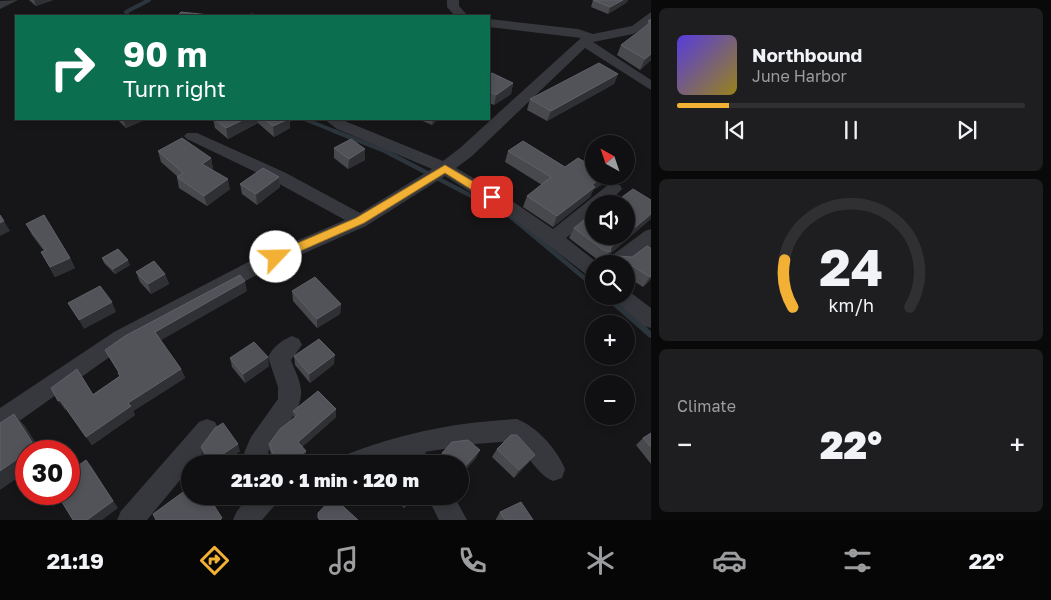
<!DOCTYPE html>
<meta charset="utf-8">
<style>
body{margin:0;font-family:"Golos Text",sans-serif;background:#1e1e20;color:#f1f3f6;height:100vh;display:flex;flex-direction:column;font-size:19px;white-space:nowrap}
*{box-sizing:border-box;margin:0}
p{font-size:16px;color:#9c9d9f}
.icon{flex:none;width:28px;height:28px;fill:none;stroke:currentColor;stroke-width:2;stroke-linecap:round;stroke-linejoin:round}
.map{position:relative;flex:1;overflow:hidden}
.details{display:flex;flex-direction:column;gap:8px;padding:8px;background:#09090a;width:400px}
.details>*{flex:none}
.banner{position:absolute;left:15px;top:15px;width:475px;height:105px;border-radius:0px;box-shadow:0 2px 8px #0003,0 0 0 1px #303032;background:#0b6e4f;color:#fff;overflow:hidden}
.needle{width:32px;rotate:320deg}
.tools{position:absolute;left:585px;top:135px;display:grid;gap:10px}
.tools a{display:grid;place-items:center;width:50px;height:50px;border-radius:50%;background:#101012;box-shadow:0 2px 8px #0003,0 0 0 1px #303032;font-size:25px}
.speed{position:absolute;left:15px;top:440px;display:flex;gap:10px;font-size:25px;font-weight:700;text-align:center}
.speed>*{display:grid;place-content:center;width:65px;height:65px;border-radius:50%;background:#101012;box-shadow:0 2px 8px #0003,0 0 0 1px #303032;line-height:1}
.speed .limit{border:8px solid #d22;background:#fff;color:#111}
.pin{position:absolute;display:grid;place-items:center;width:42px;height:42px;color:#fff;margin:-21px;border-radius:10px;box-shadow:0 2px 8px #0006}
.me{position:absolute;width:55px;margin:-28px;rotate:66deg;stroke-linejoin:round;filter:drop-shadow(0 0 4px #0008)}
.turn{display:flex;align-items:center;gap:18px;height:105px;padding:0 25px;font-size:22px}
.turn .icon{width:65px;height:65px;stroke-width:2.5}
.turn b{display:block;font-size:35px;line-height:42px}
.big{font-size:38px;font-weight:800;line-height:1.1}
.details .widget{flex:1;display:flex;flex-direction:column;justify-content:center;gap:8px;min-width:0;padding:0 18px;border-radius:8px;background:#1e1e20}
.details .dial{align-items:center;gap:0}
.dial svg{height:130px;overflow:visible;fill:none;stroke:#303032;stroke-width:7;stroke-linecap:round;text-anchor:middle}
.dial text{fill:#f1f3f6;stroke:none}
.song{display:flex;align-items:center;gap:15px}
.cover{width:60px;height:60px;border-radius:8px;background:linear-gradient(135deg,hsl(250 70% 55%),hsl(50 70% 35%))}
.played{height:5px;border-radius:2px;background:linear-gradient(90deg,#f2b134 15%,#303032 15%)}
.keys{display:flex;justify-content:space-around;direction:ltr}
.heat{display:flex;justify-content:space-between;align-items:center;font-size:28px;direction:ltr}
.trip{position:absolute;left:181px;top:455px;width:288px;height:50px;border-radius:25px;background:#101012;box-shadow:0 2px 8px #0003,0 0 0 1px #303032;font-weight:800;line-height:50px;text-align:center}
.dock{display:flex;height:80px;justify-content:space-around;align-items:center;background:#060607;color:#9c9d9f}
.dock .icon{width:35px;height:35px}
.dock .on{color:#f2b134}
.dock b{font-size:22px;color:#f1f3f6}
main{display:flex;flex:1;min-height:0}
.map>svg:first-child{display:block}
</style>
<main>
<div class="map">
<svg width="651" height="520" viewBox="0 0 651 520">
<rect width="100%" height="100%" fill="#161618"/>
<g fill="none" stroke-linecap="round" stroke-linejoin="round">
<path stroke="#2c353c" stroke-width="4" d="M128 16 126 12 149 0
M304 119 337 132"/>
<path stroke="#2c353c" stroke-width="4.5" d="M334 131 385 151 510 216 594 286
M606 296 612 302"/>
<path stroke="#2c353c" stroke-width="6" d="M611 300 651 335"/>
<path fill="#37383d" fill-rule="evenodd" d="M18 0 0 9V1Z
M447 0H459V6L468 16H455L447 7Z
M651 12V24L633 34 593 42 651 80V90L585 48 472 156 456 168 506 197 553 229 608 185H620L622 189 607 204H594V216L566 238 599 264H594V277L587 275 518 222 445 176 366 226 266 270 128 344 8 429 0 432V408L114 332 252 260 345 220 274 181 187 139 184 136 187 133H197L286 173 360 213 432 169 337 129 324 119H340L443 161 460 148 581 38 489 27V19L578 29 593 34 632 26Z
M651 229V246L626 265 605 264 607 259 645 231Z
M626 289 651 308V328L644 326 617 302 614 296H626Z
M292 336 299 339 302 345 291 360C294 369 300 379 301 390 303 412 279 434 268 452L274 464H249L244 453 251 437 278 399V387L268 357C273 347 282 340 292 336Z
M207 419 215 422 219 430 215 438 194 464H190V468L147 520H117L121 511 199 422Z
M517 419C537 427 557 449 565 469L562 478 553 481C536 474 528 453 513 441L475 444 425 452 431 464H405L400 459 383 464H340L343 456C400 433 456 422 517 419Z
M249 496H278L275 505 262 520H233L237 511Z
M427 496H454L467 520H439Z"/>
</g>
<path fill="#47494d" d="M29 0H53L36 6Z
M593 0H628L626 3 608 14 591 7Z
M651 19V60L640 70 617 55 621 45 647 26 648 21Z
M618 74 614 84 547 121 527 110 530 99Z
M489 75 513 83 511 94 494 105 489 103Z
M117 119H141L142 121 126 128Z
M213 119H294L290 122V128L274 137 258 123 228 139 215 128Z
M418 119H438L432 125Z
M334 148 365 160 348 169 334 158Z
M158 151 211 158 213 169H212L230 189 207 206 179 188 177 177H178L161 162Z
M508 151 565 167 601 185 593 190 590 197 553 227 523 207 527 196 542 185 505 162Z
M279 177 280 187 257 205 242 194 240 184Z
M601 196 618 200H651L607 257 604 262 598 260 569 238 574 228 626 204H597Z
M26 224 70 258 75 268 55 277 41 252 44 251 32 235Z
M651 248V279L643 287 626 276V264H612L617 256 632 257Z
M102 258 130 265 115 274 104 263Z
M136 272 165 274 169 284 151 294 140 282Z
M247 291 160 340 181 369 185 378 133 411 135 415 92 445 66 409 65 410 77 369 93 394 120 376 118 372 110 359 105 350Z
M292 291 341 304 340 314 317 328 293 301Z
M294 356 334 364 310 383 295 365Z
M230 358 269 366 245 383 232 367Z
M336 409V417L302 447 306 451V458L300 464H273L272 458 273 457 270 452 269 444 294 418 293 411Z
M651 433V464L636 445 643 438Z
M201 447 240 451 223 464H210L204 455Z
M497 449 529 462 514 478 492 457Z
M442 453 476 458 460 476V464H442L439 460Z
M392 496H415L404 508Z
M500 512 533 520H496V519Z"/>
<path fill="#2f3033" d="M34 0H53L36 6Z
M623 0H628L626 3 608 14 610 7Z
M651 54V60L640 70 645 59Z
M618 74 614 84 547 121 551 111Z
M513 83 511 94 494 105 496 95Z
M123 119H141L142 121 126 128Z
M245 119H257L258 123 228 139 226 128Z
M286 119H294L290 122V128L274 137 273 126Z
M433 119H438L432 125Z
M365 149V160L348 169 349 159Z
M211 158 213 169 205 174 202 164Z
M603 176H605L601 185 593 190 590 197 553 227 557 216 592 185Z
M279 177 280 187 257 205 256 194Z
M228 179 230 189 207 206 204 196Z
M651 214V219L607 257 611 247 625 236H626V235Z
M4 221 10 231 0 236V223Z
M70 258 75 268 55 277 50 267Z
M128 260 130 265 115 274 113 269Z
M165 274 169 284 151 294 148 284Z
M651 276V279L643 287 650 277Z
M245 281 247 291 158 342 155 332Z
M112 302 116 312 84 329 79 320Z
M341 304 340 314 317 328V319Z
M335 355 334 364 310 383 309 374Z
M268 357 269 366 245 383 243 374Z
M181 369 185 378 133 411 135 415 92 445 86 437 128 403Z
M60 400 67 408 65 410 58 401Z
M336 409V417L299 450 298 442Z
M14 414 25 426 41 451H29Z
M238 444 240 451 223 464H212L211 462Z
M480 450 476 458 460 476 461 471Z
M306 451V458L300 464H289Z
M26 453V472L0 490V471Z
M535 455 529 462 514 478 519 470Z
M86 460 92 467 118 508 102 520H87Z
M411 496H415L404 508 406 501Z"/>
<path fill="#525359" stroke="#5f6168" d="M593 0H623L610 7Z
M181 12 219 16H220H177Z
M252 14 256 16H245Z
M651 19V54L645 59 621 45 651 22 648 21Z
M599 63 618 74 551 111 530 99Z
M492 73 513 83 496 95 489 91V75Z
M214 119H245L226 128Z
M264 119H289L273 126Z
M182 138 211 158 202 164 228 179 204 196 177 177 183 173 158 151Z
M351 139 365 149 349 159 334 148Z
M523 141 565 167 578 158 594 167V176H603L592 185 595 187 557 216 527 196 551 177 508 151Z
M263 168 279 177 256 194 240 184Z
M633 189 651 200V214L626 235V204H600L601 196H610L618 200Z
M594 212V236H625L611 247 610 252 603 250 574 228Z
M0 215 4 221 0 223Z
M44 215 70 258 50 267 41 252 46 250 26 224Z
M647 246 651 248V276L650 277 617 256 632 257Z
M118 249 128 260 113 269 102 258Z
M154 261 165 274 148 284 136 272Z
M240 275 245 281 155 332 181 369 128 403 131 406 86 437 60 400 58 401 51 388 77 369 93 395 120 376 118 373 119 372 105 350 125 336Z
M315 277 341 304 317 319 292 291Z
M100 286 112 302 79 320 68 303Z
M319 339 335 355 309 374 294 356Z
M254 342 268 357 243 374 230 358Z
M318 391 336 409 298 442 306 451 289 464H276L272 458 274 455 269 444 280 429 298 415 293 411Z
M14 414 35 447 29 451H26V453L0 471V423Z
M223 423 238 444 211 462 201 447 215 428Z
M651 433V447L643 438Z
M511 435H517L535 455 519 470 497 449Z
M468 440 480 450 461 471 460 470V464H453L442 453 452 442Z
M394 455 403 464H377L383 458Z
M86 460 113 501 87 520H73L57 494H69V472Z
M190 487V496H208L222 518 220 520H156L153 514Z
M401 496H411L406 501Z
M333 497 358 520H320L318 518V513Z
M521 502 533 520H505L500 512Z"/>
<path fill="#f2b134" stroke="#9d7322" d="M445 165 496 195V200H488L445 173 364 223 280 260H272L270 257 272 254 356 218Z"/>
</svg>
<div class="tools">
<a><svg class="needle" viewBox="-14 -14 28 28"><path d="M0-13l5 13h-10z" fill="#e53935"/><path d="M0 13l5-13h-10z" fill="#9c9d9f"/></svg></a>
<a><svg class="icon" aria-label="sound" viewBox="0 0 24 24"><path d="M4 9h4l5-4v14l-5-4H4zM17 9q2 3 0 6"/></svg></a>
<a><svg class="icon" aria-label="search" viewBox="0 0 24 24"><circle cx="10" cy="10" r="6"/><path d="M15 15l6 6"/></svg></a>
<a>+</a>
<a>−</a>
</div>
<div class="speed"><div class="limit">30</div></div>
<div class="pin" style="left:492px;top:197px;background:#d93025"><svg class="icon" aria-label="arrive" viewBox="0 0 24 24"><path d="M6 21V4h12l-3 4 3 4H6"/></svg></div>
<svg class="me" style="left:276px;top:257px" viewBox="-20 -20 40 40"><circle r="19" fill="#fff"/><path d="M0-13L10 11 0 6-10 11z" fill="#f2b134"/></svg>
<div class="trip">21:20 · 1 min · 120 m</div>
<div class="banner">
<div class="turn"><svg class="icon" aria-label="right" viewBox="0 0 24 24"><path d="M7 20v-9h11M14 6l5 5-5 5"/></svg><div><b>90 m</b>Turn right</div></div>
</div>
</div>
<section class="details">
<div class="widget">
<div class="song"><i class="cover"></i><div><b>Northbound</b><p>June Harbor</p></div></div>
<div class="played"></div>
<div class="keys"><svg class="icon" aria-label="previous" viewBox="0 0 24 24"><path d="M18 5L8 12l10 7zM5 5v14"/></svg><svg class="icon" aria-label="pause" viewBox="0 0 24 24"><path d="M8 5v14M16 5v14"/></svg><svg class="icon" aria-label="next" viewBox="0 0 24 24"><path d="M6 5l10 7-10 7zM19 5v14"/></svg></div>
</div>
<div class="widget dial"><svg viewBox="0 0 100 80">
<path d="M14 69A42 42 0 1 1 86 69"/>
<path d="M14 69A42 42 0 0 1 9 40" stroke="#f2b134"/>
<text x="50" y="56" font-size="32" font-weight="700">24</text>
<text x="50" y="72" font-size="11">km/h</text>
</svg></div>
<div class="widget"><p>Climate</p>
<div class="heat"><a>−</a><b class="big">22°</b><a>+</a></div>
</div>
</section>
</main>
<nav class="dock">
<b>21:19</b>
<svg class="icon on" aria-label="directions" viewBox="0 0 24 24"><path d="M12 3l9 9-9 9-9-9zM9 14v-3h6M13 9l2 2-2 2"/></svg>
<svg class="icon" aria-label="music" viewBox="0 0 24 24"><path d="M9 18V5l10-2v13"/><circle cx="6" cy="18" r="3"/><circle cx="16" cy="16" r="3"/></svg>
<svg class="icon" aria-label="phone" viewBox="0 0 24 24"><path d="M5 4h4l2 5-3 2q2 4 5 5l2-3 5 2v4C11 20 4 13 5 4z"/></svg>
<svg class="icon" aria-label="climate" viewBox="0 0 24 24"><path d="M12 3v18M4 7l16 10M4 17L20 7"/></svg>
<svg class="icon" aria-label="car" viewBox="0 0 24 24"><path d="M5 17H2v-5l4-1 3-4h7l3 4 3 1v5h-3M9 17h6M6 11h13"/><circle cx="7" cy="17" r="2"/><circle cx="17" cy="17" r="2"/></svg>
<svg class="icon" aria-label="filters" viewBox="0 0 24 24"><path d="M4 7h16M4 17h16"/><circle cx="9" cy="7" r="2"/><circle cx="15" cy="17" r="2"/></svg>
<b>22°</b>
</nav>
